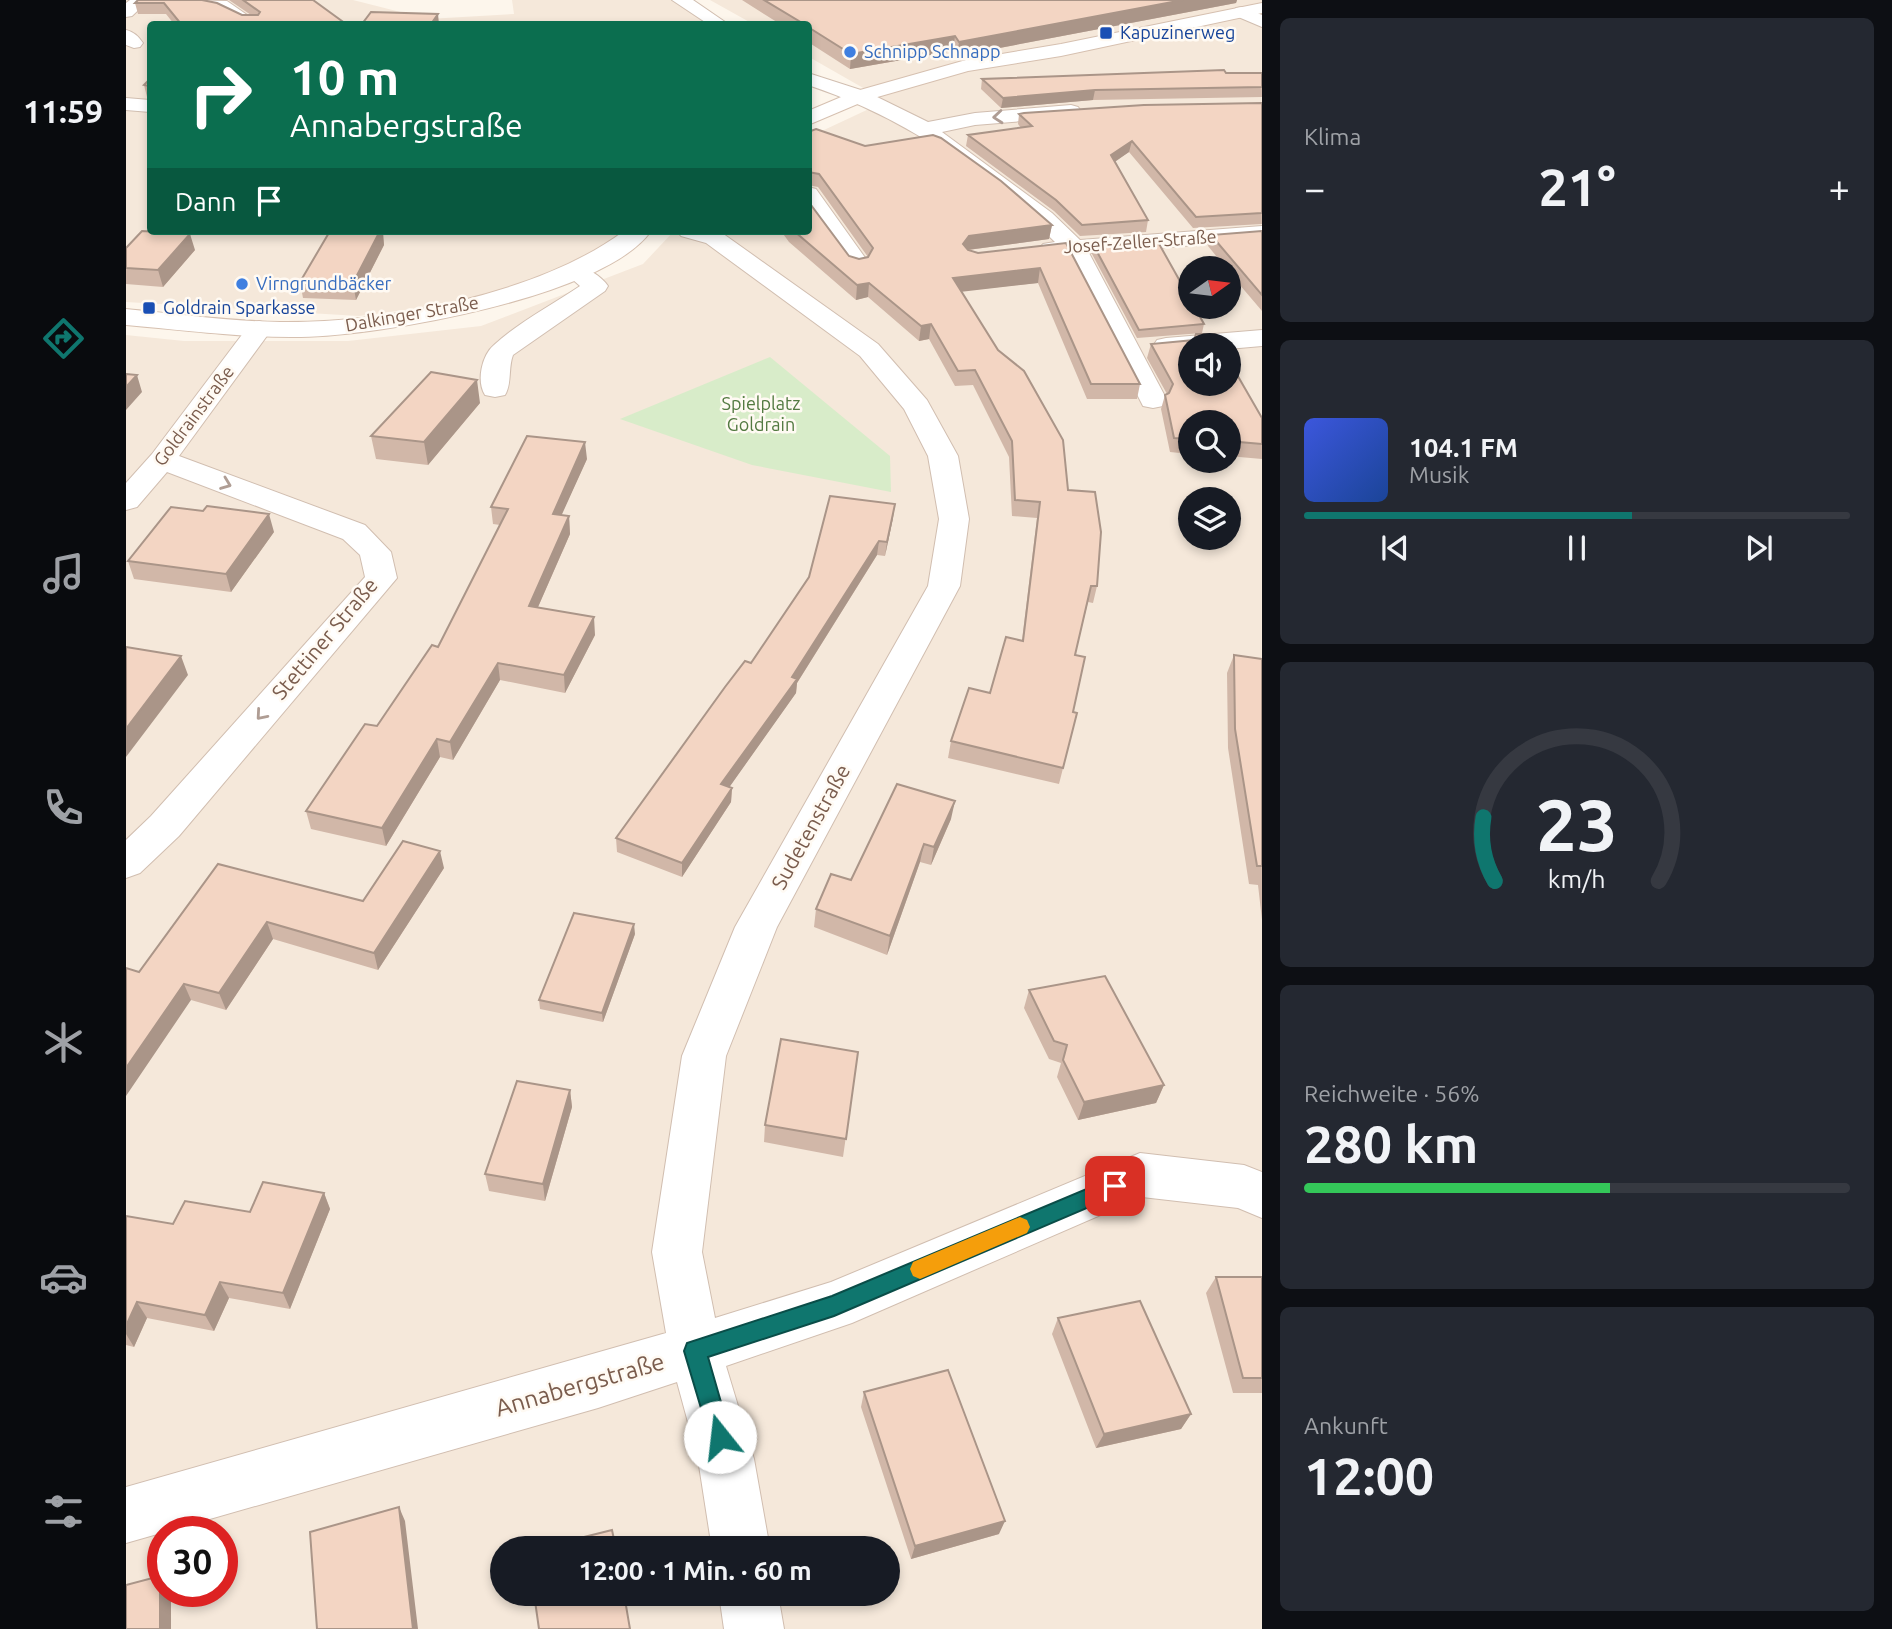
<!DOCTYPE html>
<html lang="de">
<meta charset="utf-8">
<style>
body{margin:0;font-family:Ubuntu,sans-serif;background:#242831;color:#f1f3f6;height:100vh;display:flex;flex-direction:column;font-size:26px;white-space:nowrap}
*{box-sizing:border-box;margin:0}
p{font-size:23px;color:#9ea1a6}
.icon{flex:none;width:38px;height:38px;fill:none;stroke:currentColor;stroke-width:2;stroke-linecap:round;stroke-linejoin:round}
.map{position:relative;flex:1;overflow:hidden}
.sheet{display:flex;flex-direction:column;gap:18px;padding:18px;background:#0d0f14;width:630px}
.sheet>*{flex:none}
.banner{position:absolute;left:21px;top:21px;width:665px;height:214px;border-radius:7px;box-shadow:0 4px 10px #0003;background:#0b6e4f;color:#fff;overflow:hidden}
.needle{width:46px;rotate:76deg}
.controls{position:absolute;left:1052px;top:256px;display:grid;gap:14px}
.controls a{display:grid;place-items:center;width:63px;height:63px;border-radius:50%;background:#171b24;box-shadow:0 4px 10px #0003;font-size:35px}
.speed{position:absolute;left:21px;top:1516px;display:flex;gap:14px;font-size:35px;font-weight:700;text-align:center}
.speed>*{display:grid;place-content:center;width:91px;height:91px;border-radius:50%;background:#171b24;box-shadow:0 4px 10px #0003;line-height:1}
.speed .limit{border:10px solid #d22;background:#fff;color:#111}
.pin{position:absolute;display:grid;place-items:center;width:60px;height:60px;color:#fff;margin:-30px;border-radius:14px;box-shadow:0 4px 10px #0006}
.me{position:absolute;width:77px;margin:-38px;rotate:344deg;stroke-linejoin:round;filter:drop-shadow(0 0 5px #0008)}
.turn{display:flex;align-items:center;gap:24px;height:147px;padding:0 28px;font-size:32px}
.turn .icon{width:91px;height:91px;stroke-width:2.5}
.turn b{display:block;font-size:49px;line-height:60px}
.then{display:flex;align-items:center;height:66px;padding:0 28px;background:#0003;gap:14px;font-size:26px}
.big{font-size:52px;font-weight:700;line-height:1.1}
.sheet .tile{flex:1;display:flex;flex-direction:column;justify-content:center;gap:10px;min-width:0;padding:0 24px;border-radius:10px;background:#242831}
.sheet .dial{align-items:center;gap:0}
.dial svg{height:182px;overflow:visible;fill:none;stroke:#363941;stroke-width:7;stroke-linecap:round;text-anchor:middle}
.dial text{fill:#f1f3f6;stroke:none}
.song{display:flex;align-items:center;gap:21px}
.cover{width:84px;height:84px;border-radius:10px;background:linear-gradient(135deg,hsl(230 70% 55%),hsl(220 70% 35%))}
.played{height:7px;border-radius:4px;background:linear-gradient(90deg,#0f766e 60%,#363941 60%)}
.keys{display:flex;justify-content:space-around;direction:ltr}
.heat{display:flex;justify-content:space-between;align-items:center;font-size:38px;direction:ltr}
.charge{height:10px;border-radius:5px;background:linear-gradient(90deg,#34c759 56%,#363941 0)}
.trip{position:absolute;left:364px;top:1536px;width:410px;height:70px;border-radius:35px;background:#171b24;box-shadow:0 4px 10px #0003;font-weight:700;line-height:70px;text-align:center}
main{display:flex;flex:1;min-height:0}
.dock{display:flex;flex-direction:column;width:126px;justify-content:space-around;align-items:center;background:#090b0e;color:#9ea1a6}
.dock .icon{width:49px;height:49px}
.dock .on{color:#0f766e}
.dock b{font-size:32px;color:#f1f3f6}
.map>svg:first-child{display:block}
</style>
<main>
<nav class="dock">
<b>11:59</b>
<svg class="icon on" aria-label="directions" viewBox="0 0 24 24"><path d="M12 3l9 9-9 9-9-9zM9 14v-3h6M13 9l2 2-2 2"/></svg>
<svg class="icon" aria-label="music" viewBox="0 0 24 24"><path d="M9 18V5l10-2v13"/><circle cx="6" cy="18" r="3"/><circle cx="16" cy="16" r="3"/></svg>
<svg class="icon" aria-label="phone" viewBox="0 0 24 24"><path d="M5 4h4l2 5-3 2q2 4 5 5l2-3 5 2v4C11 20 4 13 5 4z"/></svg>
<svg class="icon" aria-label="climate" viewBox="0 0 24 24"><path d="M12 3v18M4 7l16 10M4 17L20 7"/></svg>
<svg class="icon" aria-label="car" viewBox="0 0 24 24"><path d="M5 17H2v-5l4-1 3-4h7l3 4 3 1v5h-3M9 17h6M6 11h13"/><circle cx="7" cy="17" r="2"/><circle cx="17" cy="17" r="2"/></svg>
<svg class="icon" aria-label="filters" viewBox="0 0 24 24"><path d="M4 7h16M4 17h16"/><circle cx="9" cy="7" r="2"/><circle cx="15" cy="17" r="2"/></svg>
</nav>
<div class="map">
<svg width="1136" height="1629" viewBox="0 0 1136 1629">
<rect width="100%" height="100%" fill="#fdf6ec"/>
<path fill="#f5e8da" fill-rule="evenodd" d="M0 0H227L302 19 388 14 386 0H561L602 24H24V231H509L441 267 339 302 233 316 0 302Z
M584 0H1136V1629H0V335L58 341H222L355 326 517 264 548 231H682L683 137 760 101 683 57 682 24H627ZM1064 268H1102V306H1064ZM1064 345H1102V383H1064ZM1064 422H1102V460H1064ZM1064 499H1102V537H1064ZM37 1531H96V1591H37ZM376 1549H761V1594H376Z"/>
<path fill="#d8ecc9" d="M644 357 764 456 765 492 626 465 494 419Z"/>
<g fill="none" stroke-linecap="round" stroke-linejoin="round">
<g stroke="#d1beb0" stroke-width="2">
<path id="street" d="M4 0H23L6 16 0 17V3Z
M44 0 101 1 134 24C107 27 108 14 87 9 74 6 54 10 44 0Z
M546 0H567L602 24H582Z
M1116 7 1136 15V27L1110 16 1107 12 1110 8Z
M0 30C8 32 12 36 17 43L14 47 8 48 0 45Z
M682 73 741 92 802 122 849 113 945 105 952 107 955 111 952 115 945 117 849 125 816 132 926 213 954 240 1136 226V240L963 253 1041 400 1037 406 1027 408 1017 406 940 255 917 254 913 249 917 244 929 242C859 173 776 116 682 85Z
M0 98 24 100V112L0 110Z
M682 187 690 189 740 259 744 264 740 269 732 271 724 269 682 211Z
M551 231 596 233 752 344 801 400 832 456 843 519 834 586 651 927 600 1056 576 1252 589 1318 705 1282 1014 1153 1118 1165 1136 1172V1218L1112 1208 1016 1197 726 1323 600 1366 628 1459 644 1549H586L572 1459 551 1382 472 1408 0 1543V1487L540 1333 526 1252 556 1056 609 927 802 586 813 519 802 456 778 409 734 356 580 243 555 236Z
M450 265C462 268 475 276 482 286L479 291 387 355C382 368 386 384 379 395L369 397 359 395C350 381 356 355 368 345 393 322 426 305 454 286L438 272 441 267Z
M133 321 142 324 146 329 53 456 239 525 265 552 271 578 53 836 14 873 0 878V840L25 816 239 577 234 555 217 539 41 472 11 507 0 510V483L26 454 124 324Z
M1136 330V346L1102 349V345H1064V352L1040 354 1031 352 1027 346 1031 340 1040 338Z
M593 1594H652L658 1629H598Z"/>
</g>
<g stroke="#d6c0b0" stroke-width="2">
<path id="secondary" d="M1136 3V13L935 56 842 71 741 100 682 125V111L727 92 840 60 935 44Z
M498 231H525C479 297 253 336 175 337 116 338 58 330 0 325V309C51 314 102 321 154 322 260 323 412 295 498 231Z"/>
</g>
<use href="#street" fill="#fff" fill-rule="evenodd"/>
<use href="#secondary" fill="#fff" fill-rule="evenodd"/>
</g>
<path fill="#d1b7a8" d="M12 0 116 15H125L103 0H187L220 24H48L40 14H12L9 3Z
M616 0H1111L1110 3 831 56 827 51 724 69 682 42V24H654Z
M1100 73H1136V97L967 100 875 108 855 89 856 79Z
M24 79V98L21 97 18 85Z
M1136 103V224L1067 228 1003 152 989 161 1022 220 1020 232 954 236 928 211 840 146 842 135 895 128 892 124 893 114Z
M682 132 926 225 923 239 842 250 852 253 940 243 1014 384 1011 399H961L912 283 835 291 942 490 971 586 967 603 962 602 949 655 947 712 951 713 933 784 822 758 825 741 864 693 896 640 911 518 886 516 883 457 847 385 829 386 803 339 793 341 742 297 730 300 663 242 655 231H682L723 256 733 259 742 257 692 187 682 185Z
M1136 231V311L1102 271V268H1100L1082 246 1085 235Z
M256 232 258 245 230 300 177 298 174 282Z
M968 246 1078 324 1076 333 1011 338 966 254Z
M0 248 69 250 37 287 0 284Z
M1025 344 1136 418V459L1102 456V422H1064V454L1044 452 1035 409 1039 395 1041 394 1021 358Z
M354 403 302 465 250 459 245 436Z
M461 459 435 515 443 516 444 534 412 607 469 635 439 693 374 680 327 760 314 757 260 846 185 829 180 811 251 726 312 647 374 525 367 524 365 507Z
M767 518 759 556 751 555 671 683 670 693 603 787 606 788 605 802 556 877 491 852 490 838 625 663Z
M148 532 105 592 8 579 2 561Z
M1108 655 1136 659V920L1132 885 1123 884 1102 748 1101 673Z
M825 819 805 865 794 862 761 955 688 927 690 909 725 880Z
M92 864 237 901 318 868 252 970 147 939 100 1010 65 1000 13 972Z
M509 934 477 1022 414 1009 413 1000Z
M903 990 1038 1085 1030 1103 952 1120 931 1077 935 1063 923 1059 898 1008Z
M732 1052 717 1157 638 1142 639 1125Z
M444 1090 446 1107 419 1201 363 1191 359 1174Z
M198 1193 204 1209 164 1309 103 1298 88 1331 21 1318 8 1347 0 1345V1216L47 1224 124 1212Z
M1090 1277H1136V1393H1107L1080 1293Z
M932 1318 1065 1414 1055 1429 970 1448 926 1334Z
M738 1392 873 1534 785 1559 735 1407Z"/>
<path fill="#aa9588" d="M1057 0H1111L1110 3 831 56 833 42Z
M312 14 313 24H305Z
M829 36 827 51 724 69 725 54Z
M969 90 967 100 875 108 877 98Z
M1006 141 1003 152 983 166 985 155Z
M926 225 923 239 841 250 837 244 843 236Z
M247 231H257L258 245 230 300 227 283Z
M64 234 69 250 37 287 32 270Z
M914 268 912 283 825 293 827 278Z
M743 283 742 297 730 300 731 285Z
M805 324 803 339 793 341 795 326Z
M11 375 16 392 0 410V387Z
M351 380 354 403 302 465 298 442Z
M459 442 461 459 428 532 427 514Z
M769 504 767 518 759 556 761 542Z
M143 514 148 532 105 592 100 574Z
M443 516 444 534 405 623 403 606Z
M753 541 751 555 671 683 670 693 595 799V784L666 677Z
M468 617 469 635 439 693 438 675Z
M55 656 62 675 0 757V729Z
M372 663 374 680 327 760 324 742Z
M311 739 314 757 260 846 256 828Z
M606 788 605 802 556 877V863Z
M829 801 825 819 805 865 808 847Z
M798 844 794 862 761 955 764 936Z
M314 851 318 868 252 970 248 953Z
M141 922 147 939 100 1010 93 993Z
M508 924 509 934 477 1022 476 1013Z
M58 984 65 1000 0 1096V1068Z
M1038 1085 1030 1103 952 1120 958 1102Z
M444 1090 446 1107 419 1201 417 1184Z
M198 1193 204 1209 164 1309 157 1293Z
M94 1282 103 1298 88 1331 79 1315Z
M11 1302 21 1318 8 1347 0 1334V1326Z
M1065 1414 1055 1429 970 1448 978 1434Z
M273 1507 279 1521 292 1629H287Z
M879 1521 873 1534 785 1559 789 1546Z
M34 1576 37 1578V1591H45V1629H34Z"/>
<path fill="#f3d5c3" stroke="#aa9588" stroke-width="2" d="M12 0H76L91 3 116 15H132L134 12 117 0H187L220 24H55L38 3H9Z
M638 0H1057L833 42 829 36 725 54 682 27V24H678Z
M245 12 312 14 305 24H236Z
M1098 70 1100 73H1136V87L969 90 877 98 856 79Z
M24 79V89H23V86L18 85Z
M1136 103V213L1070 217 1006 141 985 155 1022 220 956 225 930 200 842 135 906 126 893 114 898 113 1018 105Z
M690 129 739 146 807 135 815 138 875 181 926 225 843 236 837 244 842 250 852 253 940 243 1014 384H965L914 268 827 278 872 350 898 371 937 440 942 490 969 492 975 532 971 586H965L949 655 959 657 947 712 951 713 937 768 825 741 843 688 864 693 880 637 897 641 914 502 889 500 886 441 849 370 832 371 805 324 795 326 743 283 731 285 668 231H682V201L723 256 733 259 742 257 747 248 693 174 682 172V132Z
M16 231 64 234 32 270 0 268V248Z
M204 231H254L227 283 174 282Z
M1136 231V295L1085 235Z
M1032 242 1064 299V306H1068L1078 324 1013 330 968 246Z
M1070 334H1088L1095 345H1064V383H1102V359L1136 418V444L1102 441V422H1064V439L1048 438 1039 395 1043 393 1047 384 1025 344 1068 340Z
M305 372 351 380 298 442 245 436Z
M0 374 11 375 0 387Z
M401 436 459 442 427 514 443 516 403 606 468 617 438 675 372 663 324 742 311 739 256 828 180 811 239 724 251 726 306 645 312 647 382 509 365 507Z
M704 496 769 504 761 542 753 541 666 677 671 679 595 784 606 788 556 863 490 838 599 687 619 661 625 663 683 577Z
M81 506 143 514 100 574 2 561 45 507 77 511Z
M0 647 55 656 0 729Z
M1108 655 1136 659V866H1131L1109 729Z
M771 784 829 801 808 847 798 844 764 936 690 909 705 874 725 880Z
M277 841 314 851 248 953 141 922 93 993 58 984 0 1068V968L13 972 92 864 237 901Z
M448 913 508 924 476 1013 413 1000Z
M979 976 1038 1085 958 1102 937 1060 941 1045 928 1041 903 990Z
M655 1039 732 1052 720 1139 639 1125Z
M391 1081 444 1090 417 1184 359 1174Z
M137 1182 198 1193 157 1293 94 1282 79 1315 11 1302 0 1326V1216L47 1224 59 1201 124 1212Z
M1090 1277H1136V1378H1117Z
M1014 1301 1065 1414 978 1434 932 1318Z
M822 1370 879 1521 789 1546 738 1392Z
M273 1507 287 1629H191L184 1532Z
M486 1530 490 1549H410Z
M34 1576V1629H0V1585Z
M408 1594H498L504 1629H413Z"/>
<defs><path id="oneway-chevron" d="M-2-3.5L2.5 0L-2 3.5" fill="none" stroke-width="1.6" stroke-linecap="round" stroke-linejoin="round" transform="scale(1.75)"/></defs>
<g stroke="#af9d94">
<use href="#oneway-chevron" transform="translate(872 117) rotate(175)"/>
<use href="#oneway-chevron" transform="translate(100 484) rotate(21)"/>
<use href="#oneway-chevron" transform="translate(135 715) rotate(131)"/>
</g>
<path fill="#0f766e" stroke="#0a4d48" stroke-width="2" d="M989 1177 996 1180 999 1186 996 1193 708 1316 582 1357 605 1437 602 1445 594 1449 586 1445 558 1351 561 1343 706 1296Z"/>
<path fill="#f59e0b" d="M894 1217 901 1220 904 1227 901 1233 794 1279 787 1276 784 1269 787 1262Z"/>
<g fill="#1a4fb4" stroke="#fffaf3" stroke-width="2.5">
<rect x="973" y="26" width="14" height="14" rx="3.5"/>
<rect x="16" y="301" width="14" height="14" rx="3.5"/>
</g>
<g fill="#3f7fe0" stroke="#fffaf3" stroke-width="2.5">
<circle cx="724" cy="52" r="7"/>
<circle cx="116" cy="284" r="7"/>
</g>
<g text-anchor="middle" stroke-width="5" stroke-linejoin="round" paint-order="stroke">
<g font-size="18" fill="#164399" stroke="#fffaf3" text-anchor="start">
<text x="994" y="39">Kapuzinerweg</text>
<text x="37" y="314">Goldrain Sparkasse</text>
</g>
<g font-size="18" fill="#366cbe" stroke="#fffaf3" text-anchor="start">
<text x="738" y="58">Schnipp Schnapp</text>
<text x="130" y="290">Virngrundbäcker</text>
</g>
<g font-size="18" fill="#7a5c4d" stroke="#fffaf3">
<text transform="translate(1014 242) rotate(-4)" y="6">Josef-Zeller-Straße</text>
<text transform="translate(286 314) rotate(-10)" y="6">Dalkinger Straße</text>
<text transform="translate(68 416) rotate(-53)" y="6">Goldrainstraße</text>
</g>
<g font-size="18" fill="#537a41" stroke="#fffaf3">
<text x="635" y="410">Spielplatz<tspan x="635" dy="21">Goldrain</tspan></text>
</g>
<g font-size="21" fill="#7a5c4d" stroke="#fffaf3">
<text transform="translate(199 639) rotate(-50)" y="7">Stettiner Straße</text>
<text transform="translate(685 827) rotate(-61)" y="7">Sudetenstraße</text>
</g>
<g font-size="24" fill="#7a5c4d" stroke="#fffaf3">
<text transform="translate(454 1385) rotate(-16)" y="8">Annabergstraße</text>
</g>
</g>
</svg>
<div class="controls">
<a><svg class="needle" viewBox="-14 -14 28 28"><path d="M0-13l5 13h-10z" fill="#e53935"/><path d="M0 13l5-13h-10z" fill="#9ea1a6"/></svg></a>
<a><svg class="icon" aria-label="sound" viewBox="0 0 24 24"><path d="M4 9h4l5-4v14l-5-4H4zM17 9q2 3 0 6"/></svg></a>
<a><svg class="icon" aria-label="search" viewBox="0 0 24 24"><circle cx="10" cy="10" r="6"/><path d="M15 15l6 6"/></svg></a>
<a><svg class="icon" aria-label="layers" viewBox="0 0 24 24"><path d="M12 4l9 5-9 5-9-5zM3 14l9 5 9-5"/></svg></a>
</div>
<div class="speed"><div class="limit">30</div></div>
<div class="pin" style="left:989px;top:1186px;background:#d93025"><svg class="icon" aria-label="arrive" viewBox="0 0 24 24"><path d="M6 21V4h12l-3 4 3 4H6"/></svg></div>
<svg class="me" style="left:594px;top:1437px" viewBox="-20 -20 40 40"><circle r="19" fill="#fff"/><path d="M0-13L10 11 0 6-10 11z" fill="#0f766e"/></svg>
<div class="trip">12:00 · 1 Min. · 60 m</div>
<div class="banner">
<div class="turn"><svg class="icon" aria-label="right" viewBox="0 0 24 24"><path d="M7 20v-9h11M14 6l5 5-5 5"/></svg><div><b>10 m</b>Annabergstraße</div></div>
<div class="then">Dann<svg class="icon" aria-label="arrive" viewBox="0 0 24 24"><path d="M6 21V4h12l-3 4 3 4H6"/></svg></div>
</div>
</div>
<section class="sheet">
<div class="tile"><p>Klima</p>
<div class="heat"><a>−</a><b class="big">21°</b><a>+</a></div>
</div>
<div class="tile">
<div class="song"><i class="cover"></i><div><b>104.1 FM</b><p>Musik</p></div></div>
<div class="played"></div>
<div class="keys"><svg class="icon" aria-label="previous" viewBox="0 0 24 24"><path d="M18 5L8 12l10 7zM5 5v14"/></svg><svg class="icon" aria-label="pause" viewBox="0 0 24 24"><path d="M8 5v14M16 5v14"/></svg><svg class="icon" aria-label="next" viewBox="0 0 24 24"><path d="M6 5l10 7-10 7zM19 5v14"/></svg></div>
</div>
<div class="tile dial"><svg viewBox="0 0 100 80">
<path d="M14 69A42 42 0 1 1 86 69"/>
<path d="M14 69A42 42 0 0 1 9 41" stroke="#0f766e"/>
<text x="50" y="56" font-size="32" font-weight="700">23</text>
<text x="50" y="72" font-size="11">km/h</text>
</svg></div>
<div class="tile"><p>Reichweite · 56%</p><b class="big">280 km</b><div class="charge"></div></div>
<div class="tile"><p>Ankunft</p><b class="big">12:00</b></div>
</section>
</main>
